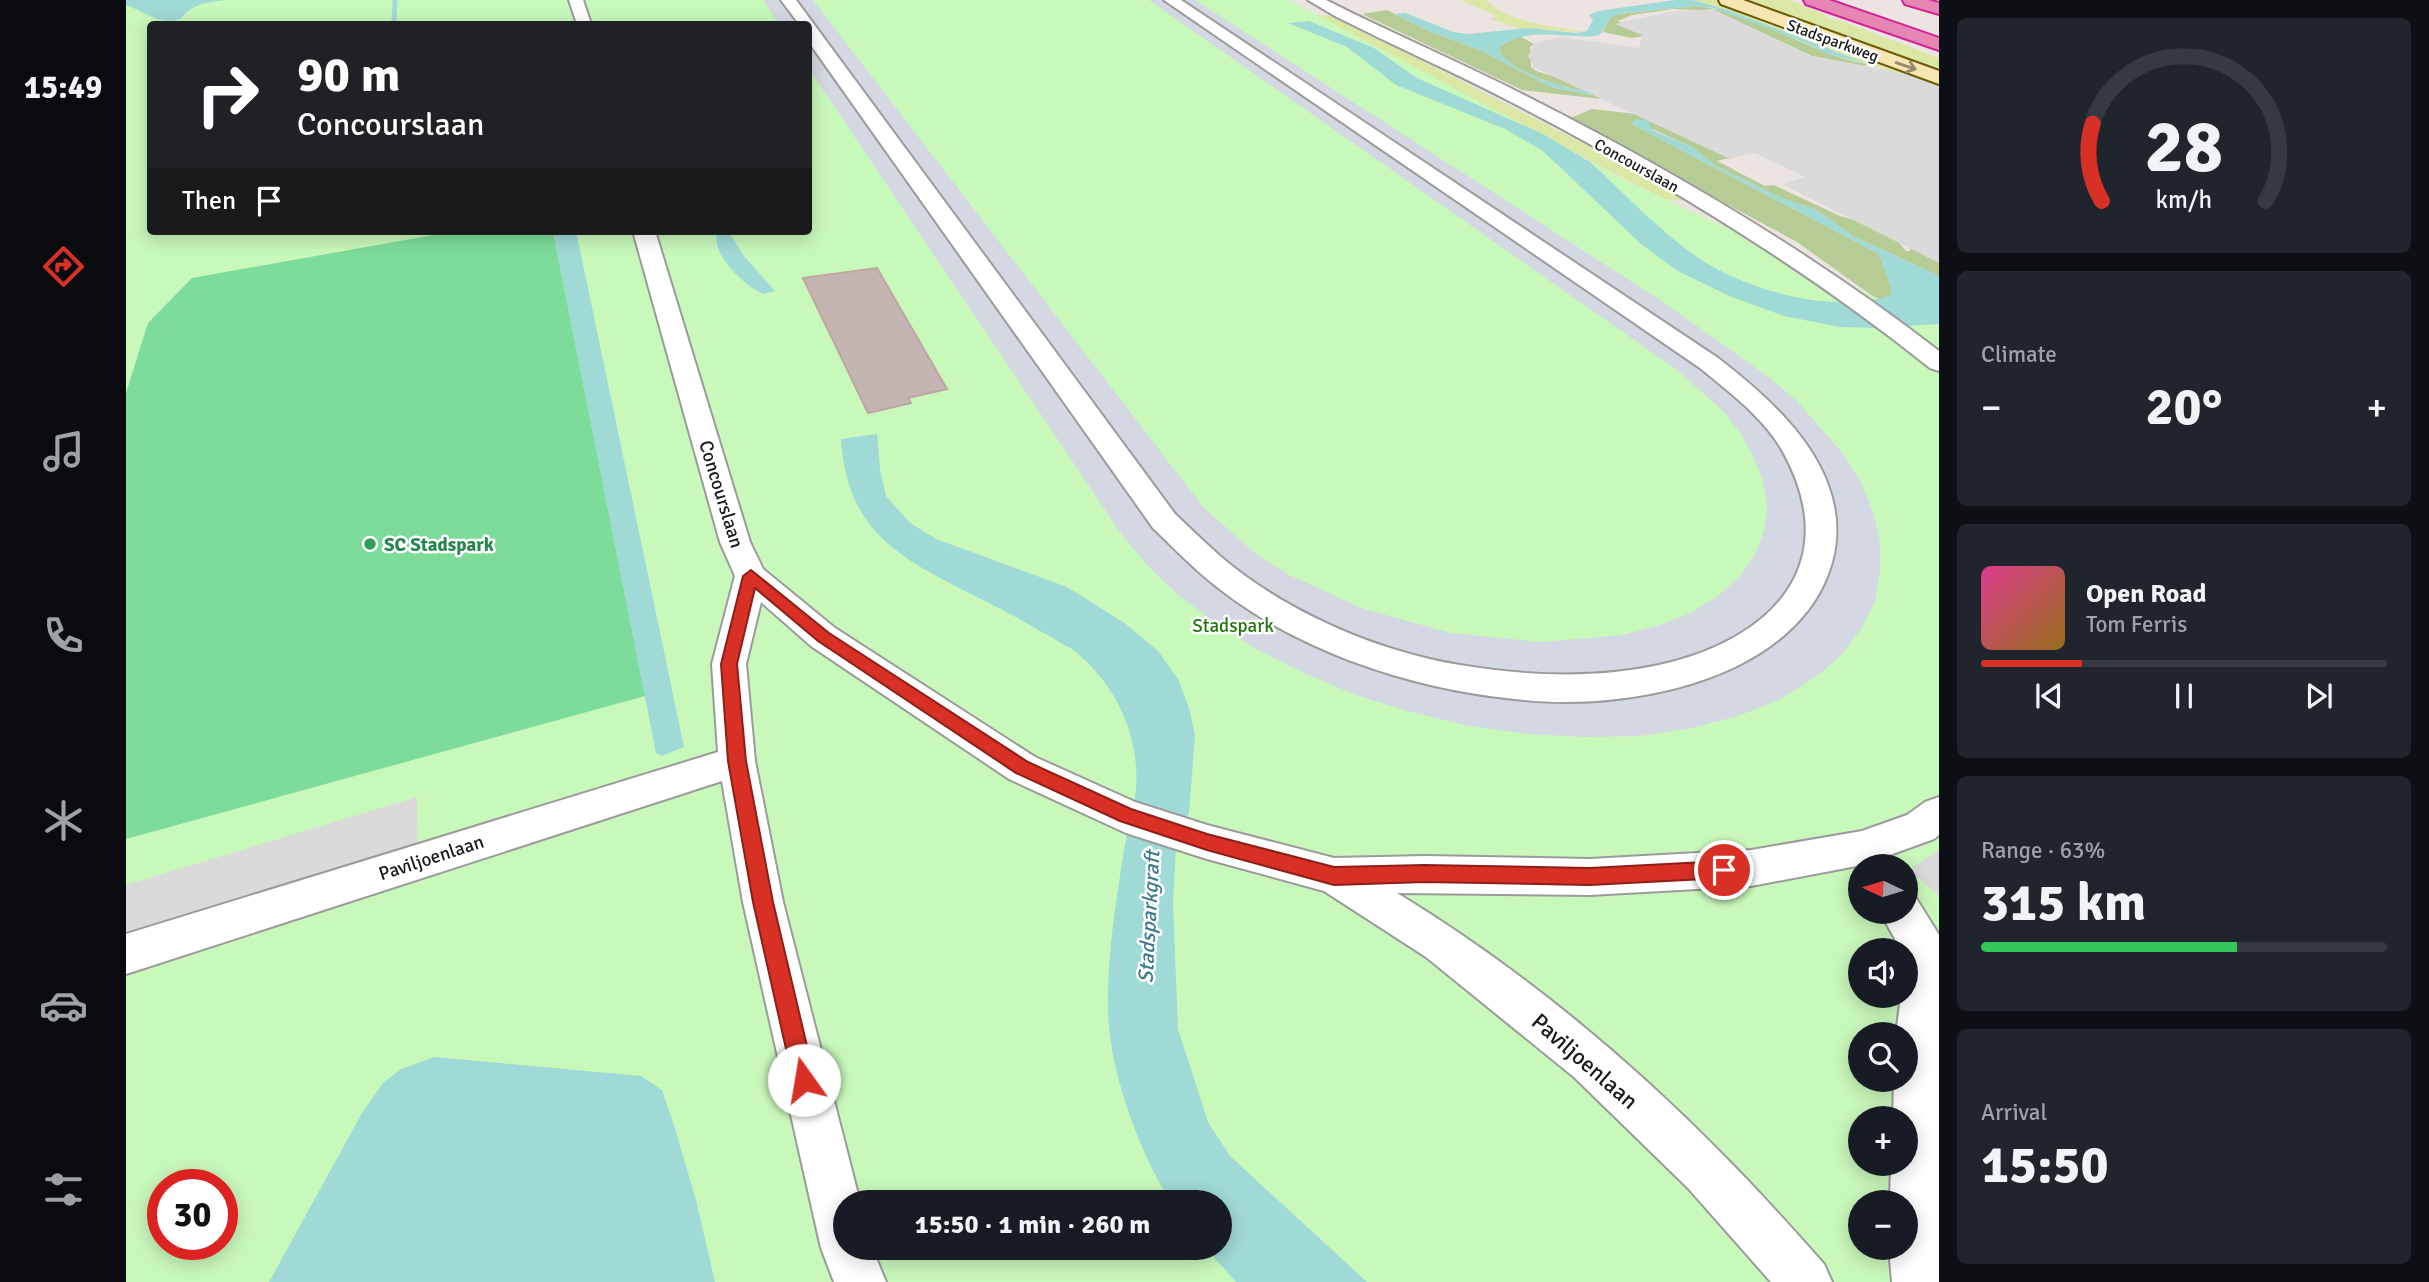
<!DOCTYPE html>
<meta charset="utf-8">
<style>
body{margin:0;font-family:Signika,sans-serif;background:#20242c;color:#f1f3f6;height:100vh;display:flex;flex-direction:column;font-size:26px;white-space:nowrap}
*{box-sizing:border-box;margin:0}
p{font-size:23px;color:#9ea1a6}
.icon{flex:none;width:38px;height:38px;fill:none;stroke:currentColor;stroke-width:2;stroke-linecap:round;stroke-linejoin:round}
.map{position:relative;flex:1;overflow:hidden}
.sheet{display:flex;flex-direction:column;gap:18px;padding:18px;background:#0d0f14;width:490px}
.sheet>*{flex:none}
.hud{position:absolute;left:21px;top:21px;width:665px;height:214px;border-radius:7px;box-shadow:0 4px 18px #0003;background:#202124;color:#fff;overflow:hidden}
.needle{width:46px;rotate:274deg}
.fabs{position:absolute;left:1722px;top:854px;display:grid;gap:14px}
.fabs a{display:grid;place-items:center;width:70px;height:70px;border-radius:50%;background:#171b24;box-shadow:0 4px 18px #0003;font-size:35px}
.speed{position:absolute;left:21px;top:1169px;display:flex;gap:14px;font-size:35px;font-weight:700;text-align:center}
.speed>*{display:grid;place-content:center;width:91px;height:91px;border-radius:50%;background:#171b24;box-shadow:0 4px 18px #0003;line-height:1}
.speed .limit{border:10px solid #d22;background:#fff;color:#111}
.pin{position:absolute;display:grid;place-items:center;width:60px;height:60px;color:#fff;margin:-30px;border:4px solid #fff;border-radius:50%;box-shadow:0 2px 7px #0007}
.me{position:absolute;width:77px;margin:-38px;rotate:347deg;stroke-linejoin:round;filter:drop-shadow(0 0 5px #0008)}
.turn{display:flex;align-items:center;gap:24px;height:147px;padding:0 35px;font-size:32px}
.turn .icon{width:91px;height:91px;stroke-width:2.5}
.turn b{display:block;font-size:49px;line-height:60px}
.then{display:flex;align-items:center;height:66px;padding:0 35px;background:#0003;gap:14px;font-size:26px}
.big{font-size:52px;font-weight:700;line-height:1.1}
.sheet .card{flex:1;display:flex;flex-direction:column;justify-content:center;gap:10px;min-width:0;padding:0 24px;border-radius:10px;background:#20242c}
.sheet .dial{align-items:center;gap:0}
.dial svg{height:182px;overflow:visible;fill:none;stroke:#363941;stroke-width:7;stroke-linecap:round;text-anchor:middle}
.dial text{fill:#f1f3f6;stroke:none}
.song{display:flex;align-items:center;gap:21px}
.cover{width:84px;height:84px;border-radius:10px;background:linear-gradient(135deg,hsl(330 70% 55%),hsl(40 70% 35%))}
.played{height:7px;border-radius:4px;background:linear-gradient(90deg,#d93025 25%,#363941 25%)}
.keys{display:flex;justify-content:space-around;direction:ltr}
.heat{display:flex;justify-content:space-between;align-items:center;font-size:38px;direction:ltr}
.charge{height:10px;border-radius:5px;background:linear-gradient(90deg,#34c759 63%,#363941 0)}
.trip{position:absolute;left:707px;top:1190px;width:399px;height:70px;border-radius:35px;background:#171b24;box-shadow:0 4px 18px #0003;font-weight:700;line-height:70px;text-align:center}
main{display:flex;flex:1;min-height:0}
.tabs{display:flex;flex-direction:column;width:126px;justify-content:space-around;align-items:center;background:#090b0e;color:#9ea1a6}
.tabs .icon{width:49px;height:49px}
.tabs .current{color:#d93025}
.tabs b{font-size:32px;color:#f1f3f6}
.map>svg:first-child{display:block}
</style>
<main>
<nav class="tabs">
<b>15:49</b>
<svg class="icon current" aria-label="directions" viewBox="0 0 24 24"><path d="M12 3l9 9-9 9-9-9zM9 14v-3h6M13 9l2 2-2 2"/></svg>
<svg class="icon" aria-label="music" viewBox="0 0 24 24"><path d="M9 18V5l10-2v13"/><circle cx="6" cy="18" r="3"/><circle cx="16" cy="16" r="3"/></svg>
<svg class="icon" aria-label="phone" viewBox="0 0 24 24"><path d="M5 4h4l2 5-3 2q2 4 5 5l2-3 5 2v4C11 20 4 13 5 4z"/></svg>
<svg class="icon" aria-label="climate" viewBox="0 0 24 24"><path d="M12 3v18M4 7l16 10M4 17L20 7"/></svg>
<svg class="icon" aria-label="car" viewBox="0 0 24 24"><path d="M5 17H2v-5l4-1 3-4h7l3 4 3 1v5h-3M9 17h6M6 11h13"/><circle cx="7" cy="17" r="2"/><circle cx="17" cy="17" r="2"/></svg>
<svg class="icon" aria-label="filters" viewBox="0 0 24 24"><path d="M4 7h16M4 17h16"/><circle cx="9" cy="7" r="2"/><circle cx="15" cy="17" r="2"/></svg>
</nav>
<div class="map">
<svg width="1813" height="1282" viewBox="0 0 1813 1282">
<rect width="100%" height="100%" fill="#ece4e0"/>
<path fill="#dae7a5" d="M1334 0H1361C1379 23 1432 27 1460 32L1394 29 1365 19 1372 16Z
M1567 0H1593L1813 81V87L1741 64 1602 10Z
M1605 0H1663L1702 16 1697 17 1713 20 1813 58V75Z
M1196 15 1208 16 1484 157 1559 201 1537 199 1382 117 1151 20Z"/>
<path fill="#b6cc94" d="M1568 6C1629 10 1681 54 1741 64L1739 66 1686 56 1590 11 1547 9 1506 15 1492 21 1519 36 1506 38 1477 32 1484 18 1492 14Z
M1261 10 1303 31 1356 51 1425 87 1465 95 1463 92C1436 87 1391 75 1374 53V46L1393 36 1408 44 1404 47 1405 67 1410 71 1512 103 1396 90 1236 14Z
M1466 109 1553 119 1637 150 1591 161 1639 186 1648 185 1714 216 1762 230 1780 251H1784L1785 247 1813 261V276L1727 236 1690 210 1653 197 1590 166 1566 147 1524 128 1506 124 1753 254 1765 287V295L1752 300 1671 242 1442 119Z"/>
<path fill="#c9f8bb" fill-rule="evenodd" d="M0 0H1163L1507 184 1813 327V1282H0ZM24 24H682V231H24ZM1734 866H1780V912H1734ZM1734 950H1780V996H1734ZM1734 1034H1780V1080H1734ZM1734 1118H1780V1164H1734ZM37 1185H96V1244H37ZM719 1202H1094V1248H719ZM1734 1202H1780V1248H1734Z"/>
<path fill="#7ddc9a" d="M330 231H427L519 696 0 839V393L22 323 66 278Z"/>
<path fill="#dadada" d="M1587 9 1684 56 1791 76 1813 84V263L1656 184 1679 177 1629 153 1602 158 1409 68 1402 56 1408 44 1433 37 1513 48 1516 35 1489 24 1542 12Z
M291 797 292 861 0 954V885Z
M1813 849V896L1783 870Z"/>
<path fill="#d4d8e2" d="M637 0H687L1078 508 1129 553 1161 574 1238 609 1325 633 1414 642 1497 635 1533 625 1565 613 1592 596 1614 576 1629 554 1638 531 1641 507 1637 482 1628 458 1615 434 1597 411 1551 370 1023 0H1069L1537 302 1645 379 1672 402 1718 455 1735 483 1747 512 1754 542V571L1749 601 1735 629 1715 655 1695 673 1653 700 1612 716 1565 728 1514 736 1458 737 1401 734 1343 726 1285 712 1230 695 1178 673 1130 649 1088 622 1051 594 1021 565 996 535 683 69 682 24H653Z"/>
<path fill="#a0dad6" d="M0 0H103C86 1 66 3 56 18 34 27 20 12 0 5Z
M1549 0H1567L1602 10 1742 64 1702 54 1670 39 1588 8 1568 6 1492 14 1484 18 1475 34 1470 36C1437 39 1405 26 1374 46V53C1391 75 1437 88 1463 92L1465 95 1425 87 1356 51 1303 31 1269 14 1279 13 1327 32 1342 34 1402 28 1450 33 1461 31 1467 20 1463 15 1472 11Z
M1183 21 1248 48 1291 78 1417 134 1464 162C1496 191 1526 223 1560 249 1609 288 1704 316 1765 295V287L1753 254 1506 124 1509 119 1522 120 1526 130 1566 147 1590 166 1653 197 1690 210 1727 236 1813 276V324L1751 328 1714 327 1658 316 1601 295 1550 270 1515 244 1417 151 1379 129 1270 85 1221 47 1162 23Z
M427 231H450L558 747 536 756 530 753Z
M592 231H602L618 256 649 291 638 294C619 287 582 252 592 231Z
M751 434 754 469 760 496 784 523 810 539 941 587 1000 624 1032 651 1052 679 1063 708 1069 735 1063 813 1050 846 1047 902 1052 1029 1082 1122 1104 1156 1241 1282H1110L1079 1248H1094V1202H1045C1013 1153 982 1067 982 1008 981 955 990 902 998 850 1001 832 1006 815 1009 798 1017 740 991 684 946 649 917 633 888 615 857 600 781 561 721 537 715 439Z
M309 1057 515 1076 536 1090 547 1122 570 1200 589 1282H143L236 1113 257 1083 275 1069Z"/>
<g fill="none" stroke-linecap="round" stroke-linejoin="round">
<path stroke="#a0dad6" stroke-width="5" d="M268 24 269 0"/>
</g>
<path fill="#c4b5b3" stroke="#bea6a2" stroke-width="2" d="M751 268 821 389 782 398 785 403 742 413 677 278Z"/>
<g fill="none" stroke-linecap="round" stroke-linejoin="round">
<g stroke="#9b9b9b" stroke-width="4">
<path id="street" d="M443 0H457L465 24H451Z
M655 0H670L1049 514C1064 528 1079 543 1095 557 1160 612 1250 651 1334 665 1399 676 1469 679 1533 665 1646 640 1720 564 1656 450 1637 417 1603 392 1574 368L1038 0H1055L1592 358C1636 392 1689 438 1705 494 1715 528 1711 559 1695 590 1644 685 1495 710 1398 700 1284 690 1160 649 1073 572 1057 558 1043 543 1027 528L682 41V24H673Z
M1182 0H1200C1267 34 1336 63 1402 97 1546 170 1685 252 1813 351V371L1804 368C1675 265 1534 179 1387 103 1328 72 1268 46 1209 16Z
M507 231H529L624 542 637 569 709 628 909 757 1009 802 1081 825 1208 858 1299 856 1464 859 1625 850 1736 831 1781 815 1799 802 1813 797V835L1808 839 1736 865 1625 886 1464 895 1271 893C1389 965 1500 1056 1597 1155 1632 1190 1665 1227 1698 1264L1706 1282H1645L1562 1188 1448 1077 1300 957 1198 891 1081 859 1000 833 883 779 685 646 635 602 620 664 629 761 657 902 734 1202H719V1248H746L760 1282H708L695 1248 617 902 596 781 0 974V934L592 752 586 664 609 576 594 542Z
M1780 895 1790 898 1813 935V1282H1766L1763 1248H1780V1202H1764L1765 1164H1780V1118H1767L1768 1080H1780V1034H1770L1775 996H1780V950H1775L1754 912H1780Z"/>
</g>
<g stroke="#6e5905" stroke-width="4">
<path id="secondary" d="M1593 0H1617L1813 71V84L1595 4Z"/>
</g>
<g stroke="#d32496" stroke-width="4">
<path id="highway" d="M1678 0H1703L1813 38V50L1680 4Z
M1777 0H1802L1813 3V14L1779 4Z"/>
</g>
<use href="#street" fill="#fff" fill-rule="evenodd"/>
<use href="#secondary" fill="#f8e6b2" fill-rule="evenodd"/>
<use href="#highway" fill="#e586b5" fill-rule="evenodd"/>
</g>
<defs><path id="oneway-shaft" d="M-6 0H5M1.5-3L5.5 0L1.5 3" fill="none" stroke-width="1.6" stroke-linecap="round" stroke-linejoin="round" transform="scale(1.75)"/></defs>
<use stroke="#948a6e" href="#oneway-shaft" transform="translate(1780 66) rotate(19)"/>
<path fill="#d93025" stroke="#8d1f18" stroke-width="2" d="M625 570 703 633 902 762 1005 809 1081 834 1208 867 1299 865 1464 868 1598 861 1605 864 1607 870 1605 876 1598 878 1464 885 1299 882 1208 885 1081 850 994 821 890 773 692 641 629 588 611 664 620 761 647 902 689 1080 686 1088 678 1091 671 1088 667 1080 627 902 602 761 595 664 617 576Z"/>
<circle fill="#2e9e5b" stroke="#fff" stroke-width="2.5" cx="244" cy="544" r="7"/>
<g text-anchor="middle" stroke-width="5" stroke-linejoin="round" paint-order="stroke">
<g font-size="16" fill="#1a1a1a" stroke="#fff">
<text transform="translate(1707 40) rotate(20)" y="6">Stadsparkweg</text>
<text transform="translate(1511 165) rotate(29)" y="6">Concourslaan</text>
</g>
<g font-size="19" fill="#1a1a1a" stroke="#fff">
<text transform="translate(596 494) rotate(73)" y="7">Concourslaan</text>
<text transform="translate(305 857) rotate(-18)" y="7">Paviljoenlaan</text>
</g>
<g font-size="19" font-weight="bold" fill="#27864d" stroke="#fff" text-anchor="start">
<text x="258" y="551">SC Stadspark</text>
</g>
<g font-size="19" fill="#23750c" stroke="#fff">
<text x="1107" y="632">Stadspark</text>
</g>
<g font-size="21" font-style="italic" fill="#3e7b8a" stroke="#fff">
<text transform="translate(1023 917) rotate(-87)" y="7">Stadsparkgraft</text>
</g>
<g font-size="23" fill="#1a1a1a" stroke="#fff">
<text transform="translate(1459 1061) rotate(41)" y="8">Paviljoenlaan</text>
</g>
</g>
</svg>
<div class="fabs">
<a><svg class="needle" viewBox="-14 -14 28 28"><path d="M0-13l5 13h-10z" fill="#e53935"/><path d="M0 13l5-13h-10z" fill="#9ea1a6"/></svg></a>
<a><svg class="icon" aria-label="sound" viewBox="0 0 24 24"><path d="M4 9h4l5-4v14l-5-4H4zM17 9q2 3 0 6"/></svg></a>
<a><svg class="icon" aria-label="search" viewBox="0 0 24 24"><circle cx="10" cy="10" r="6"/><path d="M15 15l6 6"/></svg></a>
<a>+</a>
<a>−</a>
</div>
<div class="speed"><div class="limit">30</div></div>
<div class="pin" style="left:1598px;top:870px;background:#d93025"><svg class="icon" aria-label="arrive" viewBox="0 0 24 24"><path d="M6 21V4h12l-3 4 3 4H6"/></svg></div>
<svg class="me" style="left:678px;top:1080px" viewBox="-20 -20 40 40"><circle r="19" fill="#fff"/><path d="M0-13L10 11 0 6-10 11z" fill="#d93025"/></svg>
<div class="trip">15:50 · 1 min · 260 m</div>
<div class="hud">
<div class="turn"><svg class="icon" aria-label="right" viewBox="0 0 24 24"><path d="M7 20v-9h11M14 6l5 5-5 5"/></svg><div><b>90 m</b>Concourslaan</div></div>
<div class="then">Then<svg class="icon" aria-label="arrive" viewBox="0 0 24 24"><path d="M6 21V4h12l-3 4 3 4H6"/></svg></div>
</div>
</div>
<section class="sheet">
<div class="card dial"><svg viewBox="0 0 100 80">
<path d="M14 69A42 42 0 1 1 86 69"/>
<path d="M14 69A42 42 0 0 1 10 35" stroke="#d93025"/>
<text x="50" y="56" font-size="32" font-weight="700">28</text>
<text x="50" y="72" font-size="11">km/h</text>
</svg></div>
<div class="card"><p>Climate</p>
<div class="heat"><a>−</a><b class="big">20°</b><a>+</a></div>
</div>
<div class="card">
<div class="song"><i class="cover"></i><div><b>Open Road</b><p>Tom Ferris</p></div></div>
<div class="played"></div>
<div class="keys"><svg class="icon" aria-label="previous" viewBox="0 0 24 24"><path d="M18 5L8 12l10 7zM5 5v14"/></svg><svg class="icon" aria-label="pause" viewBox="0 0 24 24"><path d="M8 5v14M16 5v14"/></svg><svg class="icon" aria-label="next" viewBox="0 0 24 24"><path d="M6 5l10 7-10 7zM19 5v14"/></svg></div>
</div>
<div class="card"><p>Range · 63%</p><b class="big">315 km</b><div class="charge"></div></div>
<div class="card"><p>Arrival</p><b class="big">15:50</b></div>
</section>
</main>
